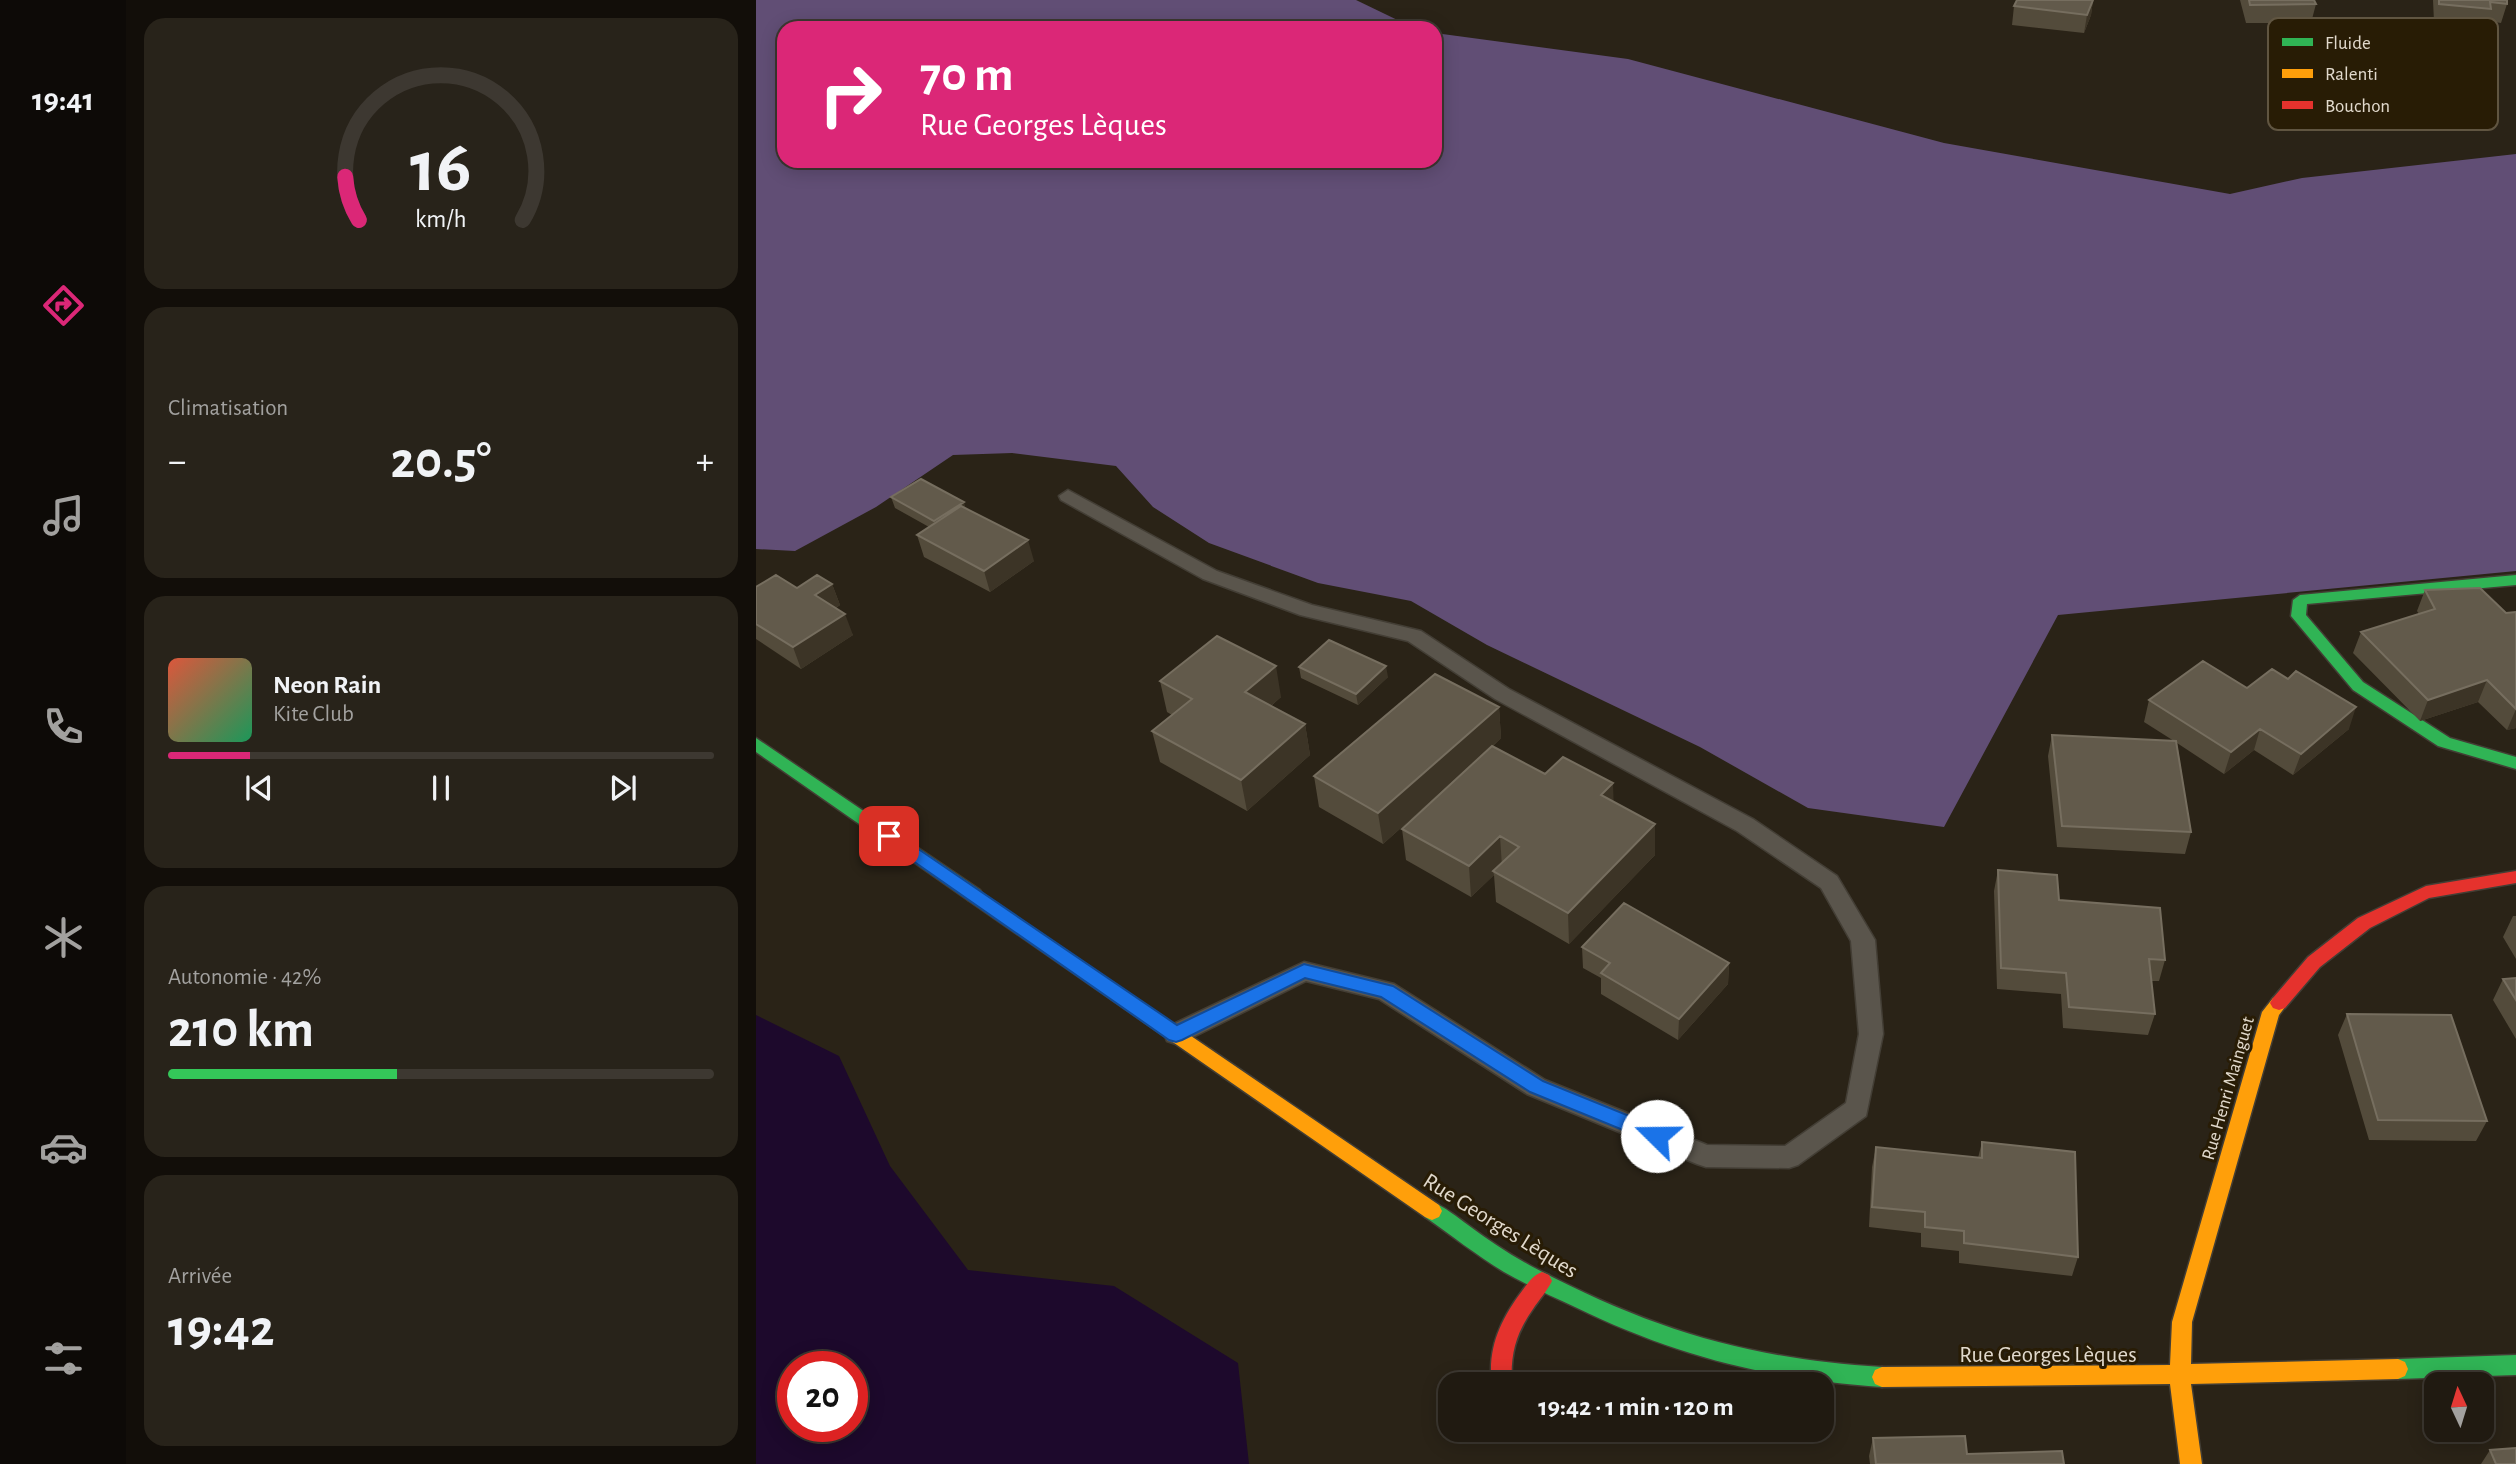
<!DOCTYPE html>
<html lang="fr">
<meta charset="utf-8">
<style>
body{margin:0;font-family:"Alegreya Sans",sans-serif;background:#28231a;color:#f1f3f6;height:100vh;display:flex;flex-direction:column;font-size:26px;white-space:nowrap}
*{box-sizing:border-box;margin:0}
p{font-size:23px;color:#a2a19f}
.icon{flex:none;width:38px;height:38px;fill:none;stroke:currentColor;stroke-width:2;stroke-linecap:round;stroke-linejoin:round}
.map{position:relative;flex:1;overflow:hidden}
.drawer{display:flex;flex-direction:column;gap:18px;padding:18px;background:#120e09;width:630px}
.drawer>*{flex:none}
.hud{position:absolute;left:21px;top:21px;width:665px;height:147px;border-radius:21px;box-shadow:0 4px 18px #0003,0 0 0 2px #3d3831;background:#db2777;color:#fff;overflow:hidden}
.needle{width:46px;rotate:356deg}
.controls{position:absolute;left:1668px;top:1372px;display:grid;gap:14px}
.controls a{display:grid;place-items:center;width:70px;height:70px;border-radius:14px;background:#201a11;box-shadow:0 4px 18px #0003,0 0 0 2px #3d3831;font-size:35px}
.speed{position:absolute;left:21px;top:1351px;display:flex;gap:14px;font-size:35px;font-weight:700;text-align:center}
.speed>*{display:grid;place-content:center;width:91px;height:91px;border-radius:50%;background:#201a11;box-shadow:0 4px 18px #0003,0 0 0 2px #3d3831;line-height:1}
.speed .limit{border:10px solid #d22;background:#fff;color:#111}
.pin{position:absolute;display:grid;place-items:center;width:60px;height:60px;color:#fff;margin:-30px;border-radius:14px;box-shadow:0 4px 10px #0006}
.me{position:absolute;width:77px;margin:-38px;rotate:292deg;stroke-linejoin:round;filter:drop-shadow(0 0 5px #0008)}
.turn{display:flex;align-items:center;gap:24px;height:147px;padding:0 28px;font-size:32px}
.turn .icon{width:91px;height:91px;stroke-width:2.5}
.turn b{display:block;font-size:49px;line-height:60px}
.big{font-size:52px;font-weight:600;line-height:1.1}
.drawer .card{flex:1;display:flex;flex-direction:column;justify-content:center;gap:10px;min-width:0;padding:0 24px;border-radius:21px;background:#28231a}
.drawer .dial{align-items:center;gap:0}
.dial svg{height:182px;overflow:visible;fill:none;stroke:#3d3831;stroke-width:7;stroke-linecap:round;text-anchor:middle}
.dial text{fill:#f1f3f6;stroke:none}
.song{display:flex;align-items:center;gap:21px}
.cover{width:84px;height:84px;border-radius:10px;background:linear-gradient(135deg,hsl(10 70% 55%),hsl(150 70% 35%))}
.played{height:7px;border-radius:4px;background:linear-gradient(90deg,#db2777 15%,#3d3831 15%)}
.keys{display:flex;justify-content:space-around;direction:ltr}
.heat{display:flex;justify-content:space-between;align-items:center;font-size:38px;direction:ltr}
.charge{height:10px;border-radius:5px;background:linear-gradient(90deg,#34c759 42%,#3d3831 0)}
.trip{position:absolute;left:682px;top:1372px;width:396px;height:70px;border-radius:21px;background:#201a11;box-shadow:0 4px 18px #0003,0 0 0 2px #3d3831;font-weight:600;line-height:70px;text-align:center}
main{display:flex;flex:1;min-height:0}
.dock{display:flex;flex-direction:column;width:126px;justify-content:space-around;align-items:center;background:#0d0a07;color:#a2a19f}
.dock .icon{width:49px;height:49px}
.dock .current{color:#db2777}
.dock b{font-size:32px;color:#f1f3f6}
.map>svg:first-child{display:block}
</style>
<main>
<nav class="dock">
<b>19:41</b>
<svg class="icon current" aria-label="directions" viewBox="0 0 24 24"><path d="M12 3l9 9-9 9-9-9zM9 14v-3h6M13 9l2 2-2 2"/></svg>
<svg class="icon" aria-label="music" viewBox="0 0 24 24"><path d="M9 18V5l10-2v13"/><circle cx="6" cy="18" r="3"/><circle cx="16" cy="16" r="3"/></svg>
<svg class="icon" aria-label="phone" viewBox="0 0 24 24"><path d="M5 4h4l2 5-3 2q2 4 5 5l2-3 5 2v4C11 20 4 13 5 4z"/></svg>
<svg class="icon" aria-label="climate" viewBox="0 0 24 24"><path d="M12 3v18M4 7l16 10M4 17L20 7"/></svg>
<svg class="icon" aria-label="car" viewBox="0 0 24 24"><path d="M5 17H2v-5l4-1 3-4h7l3 4 3 1v5h-3M9 17h6M6 11h13"/><circle cx="7" cy="17" r="2"/><circle cx="17" cy="17" r="2"/></svg>
<svg class="icon" aria-label="filters" viewBox="0 0 24 24"><path d="M4 7h16M4 17h16"/><circle cx="9" cy="7" r="2"/><circle cx="15" cy="17" r="2"/></svg>
</nav>
<section class="drawer">
<div class="card dial"><svg viewBox="0 0 100 80">
<path d="M14 69A42 42 0 1 1 86 69"/>
<path d="M14 69A42 42 0 0 1 8 50" stroke="#db2777"/>
<text x="50" y="56" font-size="32" font-weight="700">16</text>
<text x="50" y="72" font-size="11">km/h</text>
</svg></div>
<div class="card"><p>Climatisation</p>
<div class="heat"><a>−</a><b class="big">20.5°</b><a>+</a></div>
</div>
<div class="card">
<div class="song"><i class="cover"></i><div><b>Neon Rain</b><p>Kite Club</p></div></div>
<div class="played"></div>
<div class="keys"><svg class="icon" aria-label="previous" viewBox="0 0 24 24"><path d="M18 5L8 12l10 7zM5 5v14"/></svg><svg class="icon" aria-label="pause" viewBox="0 0 24 24"><path d="M8 5v14M16 5v14"/></svg><svg class="icon" aria-label="next" viewBox="0 0 24 24"><path d="M6 5l10 7-10 7zM19 5v14"/></svg></div>
</div>
<div class="card"><p>Autonomie · 42%</p><b class="big">210 km</b><div class="charge"></div></div>
<div class="card"><p>Arrivée</p><b class="big">19:42</b></div>
</section>
<div class="map">
<svg width="1760" height="1464" viewBox="0 0 1760 1464">
<rect width="100%" height="100%" fill="#2a2317"/>
<path fill="#614e75" d="M0 0H600L658 28H28V161H679V33L872 59 1188 143 1474 194 1546 178 1760 154V571L1302 615 1188 827 1052 808 944 747 731 645 655 601 562 583 453 543 397 507 360 466 256 453 197 455 120 507 39 551 0 549Z"/>
<path fill="#1d092c" fill-rule="evenodd" d="M0 1015 83 1056 134 1166 212 1270 358 1286 482 1363 493 1464H0ZM37 1367H96V1426H37Z"/>
<g fill="none" stroke-linecap="round" stroke-linejoin="round">
<g stroke="#433e35" stroke-width="3">
<path id="lane" d="M312 490 461 571 556 605 665 631 753 689 997 819 1081 876 1119 940 1127 1034 1110 1116 1042 1165 1033 1168 950 1167 941 1164 771 1094 623 999 550 981 429 1041 420 1044 411 1041 408 1034 411 1027 548 962 638 984 789 1080 951 1145 1029 1146 1090 1103 1103 1034 1095 941 1065 888 981 831 739 699 652 641 544 615 447 579 305 500 303 496Z"/>
</g>
<g stroke="#433e35" stroke-width="3">
<path id="fast" d="M1760 575V585L1551 604 1550 615 1607 682 1694 738 1760 757V769L1682 746 1597 690 1535 616 1537 600 1544 595Z
M0 738 224 890 227 895 224 900H212L0 752Z
M676 1202C689 1207 701 1217 712 1225 732 1240 753 1254 775 1266 894 1329 992 1359 1126 1367L1133 1370 1136 1377 1133 1384 1126 1387C1012 1379 922 1357 819 1307 795 1296 771 1285 748 1272 720 1255 695 1235 669 1217L666 1211 669 1205Z
M1760 1355V1375L1642 1379 1635 1376 1632 1369 1635 1362 1642 1359Z"/>
</g>
<g stroke="#433e35" stroke-width="3">
<path id="slow" d="M218 888 683 1205 686 1211 683 1217 676 1220 669 1217 212 900 209 895 212 890Z
M1523 996 1529 998 1532 1003 1523 1015 1436 1322 1435 1364 1642 1359 1649 1362 1652 1369 1649 1376 1642 1379 1435 1384 1446 1464H1424L1414 1384 1126 1387 1119 1384 1116 1377 1119 1370 1126 1367 1414 1365 1416 1322 1506 1012 1517 998Z"/>
</g>
<g stroke="#433e35" stroke-width="3">
<path id="jam" d="M1760 871V883L1673 898 1614 928 1564 967 1529 1008 1523 1010 1517 1008 1514 1003 1517 998 1552 957 1602 918 1670 886Z
M786 1272 793 1275 796 1281C791 1291 783 1300 777 1309 760 1333 754 1355 756 1384H736C731 1348 745 1319 766 1291 772 1283 777 1275 786 1272Z"/>
</g>
<use href="#lane" fill="#5a554c" fill-rule="evenodd"/>
<use href="#fast" fill="#30b455" fill-rule="evenodd"/>
<use href="#slow" fill="#ff9f0a" fill-rule="evenodd"/>
<use href="#jam" fill="#e5322d" fill-rule="evenodd"/>
</g>
<path fill="#534b3b" d="M1261 0H1337L1335 15 1328 33 1256 25 1258 6Z
M1484 0H1558L1560 4 1555 23H1490Z
M1677 0H1751V4L1745 23 1732 21 1729 28 1678 22Z
M135 497 210 508 278 561 234 592 168 557 161 535 173 527 139 508Z
M76 584 84 605 80 608 97 635 45 669 0 639V587L41 588Z
M1669 590 1750 613 1760 612V728L1751 730 1722 702 1664 721 1597 653 1605 632 1663 614 1661 611Z
M543 667 632 677 602 705 545 678Z
M404 681 525 697 515 706 549 724 554 755 491 811 404 762 396 731 416 715 411 712Z
M1491 688 1593 729 1537 775 1498 750 1468 774 1421 743 1435 832 1429 854 1301 847 1292 756 1296 735 1418 741 1388 722 1393 700Z
M743 707 745 738 737 746 789 774 858 802 899 855 813 944 740 902 738 875 715 897 650 860 646 829 720 761 627 844 563 807 558 776Z
M1242 870 1303 900 1409 960 1403 981H1395L1399 1014 1392 1035 1307 1028 1305 994 1241 989 1238 891Z
M1757 916H1760V959L1747 937Z
M826 947 973 963 972 984 922 1040 845 994V978L827 968Z
M1760 978V1039L1737 1000 1747 979Z
M1591 1014 1731 1121 1720 1141 1613 1140 1582 1035Z
M1226 1142 1322 1257 1316 1276 1203 1263V1251L1165 1247V1233L1113 1227 1116 1167 1120 1147 1222 1158Z
M1117 1438 1211 1454 1308 1464H1114L1113 1456Z
M1734 1450 1760 1464H1725Z"/>
<path fill="#3c3426" d="M1337 0 1335 15 1328 33 1331 15Z
M208 502 211 513 181 532 178 521Z
M272 540 278 561 234 592 228 571Z
M76 584 84 605 67 616 59 595Z
M89 614 97 635 45 669 37 647Z
M520 666 525 697 495 723 489 692Z
M630 666 632 677 602 705 600 694Z
M1731 680 1722 702 1664 721 1672 700Z
M743 707 745 738 627 844 622 813Z
M1600 707 1593 729 1537 775 1545 754Z
M1760 709V728L1751 730Z
M549 724 554 755 491 811 485 780Z
M1504 729 1498 750 1468 774 1475 752Z
M857 783 858 814 845 795Z
M899 824V855L813 944 812 913Z
M744 836 746 867 737 871 738 875 715 897 713 866Z
M973 963 972 984 922 1040 923 1019Z"/>
<path fill="#625a4b" stroke="#766e5f" stroke-width="2" d="M1261 0H1337L1331 15 1258 6Z
M1493 0H1558L1560 4 1494 5Z
M1683 0H1751V4L1734 2 1735 9 1683 4Z
M165 479 208 502 178 521 135 497Z
M205 506 272 540 228 571 161 535Z
M20 575 41 588 61 575 76 584 59 595 89 614 37 647 0 624V587Z
M1724 588 1750 613 1760 612V709L1731 680 1672 700 1605 632 1679 609 1669 590Z
M461 636 520 666 489 692 549 724 485 780 396 731 436 699 404 681Z
M573 640 630 666 600 694 543 667Z
M1447 661 1491 688 1516 669 1532 679 1540 671 1600 707 1545 754 1504 729 1475 752 1393 700Z
M679 674 743 707 622 813 558 776Z
M1296 735 1420 741 1435 832 1306 826Z
M736 746 789 774 807 757 857 783 845 795 899 824 812 913 737 871 763 847 744 836 713 866 646 829Z
M1242 870 1301 875 1303 900 1404 908 1409 960 1393 959 1399 1014 1313 1007 1310 973 1245 968Z
M868 903 973 963 923 1019 845 973 854 963 826 947Z
M1760 978V1000L1747 979Z
M1591 1014 1695 1015 1731 1121 1622 1120Z
M1226 1142 1319 1152 1322 1257 1208 1243V1231L1169 1227V1212L1116 1207 1120 1147 1226 1158Z
M1209 1436 1211 1454 1306 1451 1308 1464H1120L1117 1438Z
M1760 1448V1464H1740L1734 1450Z"/>
<path fill="#1a73e8" stroke="#114b97" stroke-width="2" d="M133 829 421 1025 548 964 637 986 787 1081 908 1130 911 1136 908 1142 901 1144 774 1092 625 997 549 978 426 1040 420 1042 413 1040 127 840 124 836 127 831Z"/>
<g text-anchor="middle" stroke-width="6" stroke-linejoin="round" paint-order="stroke">
<g font-size="19" fill="#e1d9cc" stroke="#281c05">
<text transform="translate(1471 1088) rotate(-74)" y="7">Rue Henri Mainguet</text>
</g>
<g font-size="23" fill="#e1d9cc" stroke="#281c05">
<text transform="translate(745 1225) rotate(32)" y="8">Rue Georges Lèques</text>
<text x="1292" y="1362">Rue Georges Lèques</text>
</g>
</g>
<rect x="1512" y="18" width="230" height="112" rx="10" fill="#281c05" stroke="#605541" stroke-width="2"/>
<rect x="1526" y="38" width="31" height="8" fill="#30b455"/>
<rect x="1526" y="69" width="31" height="9" fill="#ff9f0a"/>
<rect x="1526" y="101" width="31" height="8" fill="#e5322d"/>
<g font-size="19" fill="#e1d9cc">
<text x="1569" y="49">Fluide</text>
<text x="1569" y="80">Ralenti</text>
<text x="1569" y="112">Bouchon</text>
</g>
</svg>
<div class="controls">
<a><svg class="needle" viewBox="-14 -14 28 28"><path d="M0-13l5 13h-10z" fill="#e53935"/><path d="M0 13l5-13h-10z" fill="#a2a19f"/></svg></a>
</div>
<div class="speed"><div class="limit">20</div></div>
<div class="pin" style="left:133px;top:836px;background:#d93025"><svg class="icon" aria-label="arrive" viewBox="0 0 24 24"><path d="M6 21V4h12l-3 4 3 4H6"/></svg></div>
<svg class="me" style="left:901px;top:1136px" viewBox="-20 -20 40 40"><circle r="19" fill="#fff"/><path d="M0-13L10 11 0 6-10 11z" fill="#1a73e8"/></svg>
<div class="trip">19:42 · 1 min · 120 m</div>
<div class="hud">
<div class="turn"><svg class="icon" aria-label="right" viewBox="0 0 24 24"><path d="M7 20v-9h11M14 6l5 5-5 5"/></svg><div><b>70 m</b>Rue Georges Lèques</div></div>
</div>
</div>
</main>
